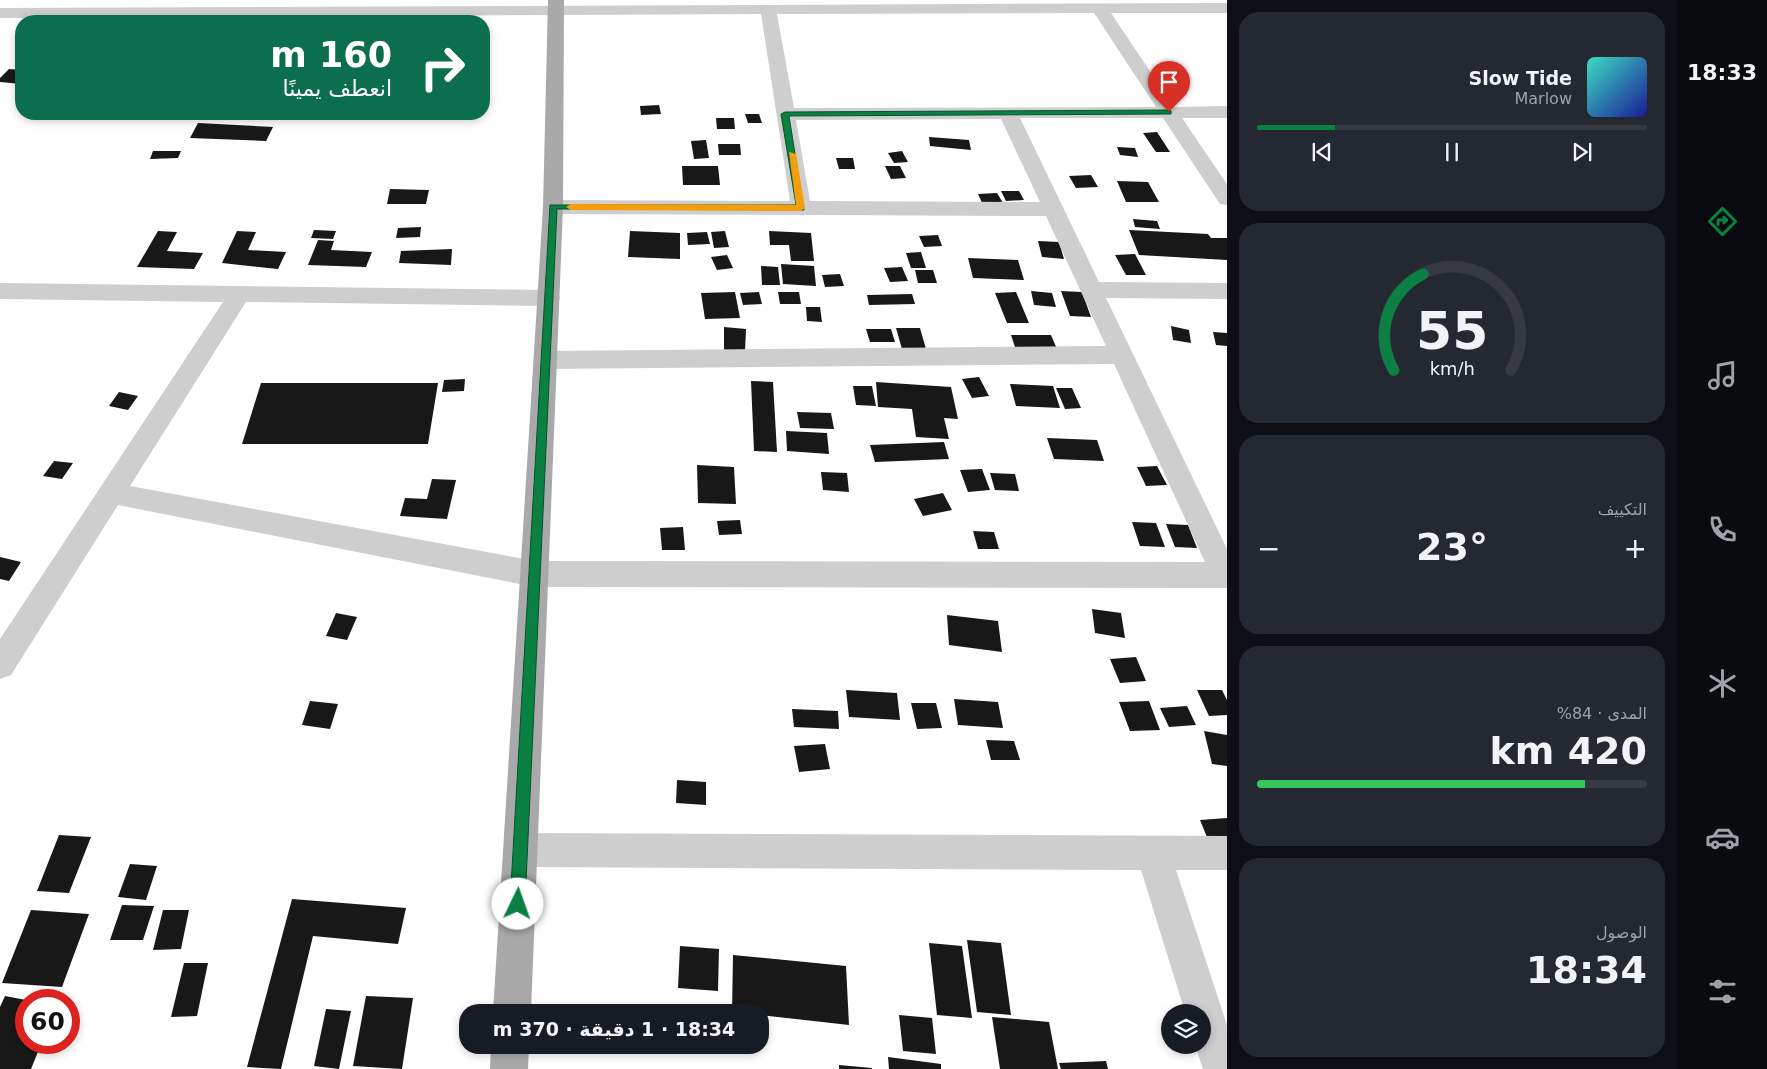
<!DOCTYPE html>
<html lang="ar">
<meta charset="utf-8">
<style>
body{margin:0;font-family:"DejaVu Sans","Noto Naskh Arabic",sans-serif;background:#242831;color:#f1f3f6;direction:rtl;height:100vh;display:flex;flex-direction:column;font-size:19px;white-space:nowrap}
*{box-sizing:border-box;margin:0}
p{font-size:16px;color:#9ea1a6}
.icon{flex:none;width:28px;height:28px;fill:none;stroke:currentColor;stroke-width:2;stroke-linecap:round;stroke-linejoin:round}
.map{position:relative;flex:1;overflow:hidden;direction:ltr}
.drawer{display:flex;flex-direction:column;gap:12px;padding:12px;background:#0d0f14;width:450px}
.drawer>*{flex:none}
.banner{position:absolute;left:15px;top:15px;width:475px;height:105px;border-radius:20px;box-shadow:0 2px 8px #0003;direction:rtl;background:#0b6e4f;color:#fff;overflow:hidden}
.fabs{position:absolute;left:1161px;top:1004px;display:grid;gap:10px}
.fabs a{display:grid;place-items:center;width:50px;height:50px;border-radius:50%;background:#171b24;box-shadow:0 2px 8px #0003;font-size:25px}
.speed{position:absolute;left:15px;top:989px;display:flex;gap:10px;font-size:25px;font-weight:700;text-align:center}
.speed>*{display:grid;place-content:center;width:65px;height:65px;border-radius:50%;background:#171b24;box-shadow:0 2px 8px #0003;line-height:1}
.speed .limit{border:8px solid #d22;background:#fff;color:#111}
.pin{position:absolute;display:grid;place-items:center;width:42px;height:42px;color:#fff;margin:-51px -21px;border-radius:50% 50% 50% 0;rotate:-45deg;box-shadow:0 0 5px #0007}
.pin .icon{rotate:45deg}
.me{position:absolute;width:55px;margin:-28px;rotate:3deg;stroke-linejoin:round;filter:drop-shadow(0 0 4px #0008)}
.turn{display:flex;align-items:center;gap:18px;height:105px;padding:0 15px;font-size:22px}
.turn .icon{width:65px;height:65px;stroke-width:2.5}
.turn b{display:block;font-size:35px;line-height:42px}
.big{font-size:38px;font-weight:800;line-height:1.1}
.drawer .widget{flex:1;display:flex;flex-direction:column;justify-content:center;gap:8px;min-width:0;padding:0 18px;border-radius:20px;background:#242831}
.drawer .dial{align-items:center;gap:0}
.dial svg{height:130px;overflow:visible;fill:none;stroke:#363941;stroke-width:7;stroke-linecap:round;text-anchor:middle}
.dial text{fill:#f1f3f6;stroke:none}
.song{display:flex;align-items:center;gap:15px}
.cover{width:60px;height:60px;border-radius:8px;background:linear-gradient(135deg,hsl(170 70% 55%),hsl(240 70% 35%))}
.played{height:5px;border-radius:2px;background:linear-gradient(90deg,#0b8043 20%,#363941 20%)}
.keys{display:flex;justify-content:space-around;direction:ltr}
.heat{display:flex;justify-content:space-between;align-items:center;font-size:28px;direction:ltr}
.charge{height:8px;border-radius:4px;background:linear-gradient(90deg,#34c759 84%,#363941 0)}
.trip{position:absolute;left:459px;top:1004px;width:310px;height:50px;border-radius:20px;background:#171b24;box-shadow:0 2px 8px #0003;font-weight:800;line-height:50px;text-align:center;direction:rtl}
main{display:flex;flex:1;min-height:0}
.dock{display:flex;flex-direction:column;width:90px;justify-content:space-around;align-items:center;background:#090b0e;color:#9ea1a6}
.dock .icon{width:35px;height:35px}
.dock .selected{color:#0b8043}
.dock b{font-size:22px;color:#f1f3f6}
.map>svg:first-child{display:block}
</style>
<main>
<nav class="dock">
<b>18:33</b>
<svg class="icon selected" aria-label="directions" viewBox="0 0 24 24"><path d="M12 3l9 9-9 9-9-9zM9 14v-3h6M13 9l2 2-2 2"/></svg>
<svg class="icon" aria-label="music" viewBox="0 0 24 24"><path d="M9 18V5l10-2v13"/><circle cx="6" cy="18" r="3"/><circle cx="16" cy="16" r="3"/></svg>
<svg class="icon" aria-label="phone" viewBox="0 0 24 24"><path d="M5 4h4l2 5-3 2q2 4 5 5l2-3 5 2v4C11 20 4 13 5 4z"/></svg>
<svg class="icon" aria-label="climate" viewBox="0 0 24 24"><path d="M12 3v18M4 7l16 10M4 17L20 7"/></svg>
<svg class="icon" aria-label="car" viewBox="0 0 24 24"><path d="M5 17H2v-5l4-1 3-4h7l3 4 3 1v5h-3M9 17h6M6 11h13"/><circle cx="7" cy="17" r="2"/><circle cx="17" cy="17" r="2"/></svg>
<svg class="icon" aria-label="filters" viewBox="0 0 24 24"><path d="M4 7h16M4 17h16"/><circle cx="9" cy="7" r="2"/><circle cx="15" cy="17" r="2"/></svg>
</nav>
<section class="drawer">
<div class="widget">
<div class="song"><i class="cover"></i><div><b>Slow Tide</b><p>Marlow</p></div></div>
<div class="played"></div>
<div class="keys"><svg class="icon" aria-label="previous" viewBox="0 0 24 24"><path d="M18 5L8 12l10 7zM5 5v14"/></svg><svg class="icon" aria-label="pause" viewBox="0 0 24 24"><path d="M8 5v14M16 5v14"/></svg><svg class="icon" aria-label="next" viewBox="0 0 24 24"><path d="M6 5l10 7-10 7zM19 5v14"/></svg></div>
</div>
<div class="widget dial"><svg viewBox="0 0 100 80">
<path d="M14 69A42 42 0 1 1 86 69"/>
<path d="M14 69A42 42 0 0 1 32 10" stroke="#0b8043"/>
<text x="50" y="56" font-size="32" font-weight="700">55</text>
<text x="50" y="72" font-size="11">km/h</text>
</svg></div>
<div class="widget"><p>التكييف</p>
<div class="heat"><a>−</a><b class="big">23°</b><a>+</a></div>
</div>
<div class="widget"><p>المدى · 84%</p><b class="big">420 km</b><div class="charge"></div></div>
<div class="widget"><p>الوصول</p><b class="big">18:34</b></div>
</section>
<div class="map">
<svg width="1227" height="1069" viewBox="0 0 1227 1069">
<rect width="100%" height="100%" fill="#fff"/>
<path fill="#181818" d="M9 69 21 70V84L0 82V78Z
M659 105 661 114 641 115 640 106Z
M745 114H759L762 123H748Z
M716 118H734L735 129H717Z
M198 123 273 127 266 141 190 138Z
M1157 132 1170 152H1156L1143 133Z
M929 137 969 140 971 150 930 146Z
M706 140 709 158 694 159 691 141Z
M718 144H740L741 155H719Z
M1117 147 1135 148 1138 157 1120 155Z
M153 151H181L178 158 150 159Z
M902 151 908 162 894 163 888 153Z
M836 158H853L855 169H839Z
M682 166H718L720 185H683Z
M885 166H900L906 178 891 179Z
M1091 175 1098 187 1076 188 1069 176Z
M1117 181 1148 182 1159 202H1126Z
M390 189 429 190 426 204H387Z
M1001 191H1019L1024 200 1006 201Z
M997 193 1003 203 983 205 978 194Z
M1133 219 1157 221 1160 229 1135 227Z
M421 227 420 237 396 238 398 228Z
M314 230 336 231 333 239 311 238Z
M1129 230 1208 234 1211 238H1227V260L1139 255Z
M158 231 177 232 167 251 203 253 194 269 137 267Z
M237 231 256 232 248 250 286 252 278 269 222 263Z
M630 231 680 233V259L628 257Z
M725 231 729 247 714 248 711 232Z
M769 231 811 233 814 261H791L789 245H770Z
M707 232 710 244 688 245 687 233Z
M938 235 942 246 924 247 919 236Z
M318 240 334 241 331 250 372 252 366 267 308 265Z
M1038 241 1059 242 1064 259 1042 257Z
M452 249 451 265 399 263 401 251Z
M921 252 926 268H911L906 253Z
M1135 254 1146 275H1126L1115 255Z
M727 255 733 268 717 270 711 257Z
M968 258 1018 260 1024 280 973 278Z
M781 264 814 266 816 286 783 284Z
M761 266 778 267 780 285H762Z
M902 267 908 281 890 282 884 268Z
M915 270H933L937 283H918Z
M840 274 844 286 825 287 822 275Z
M1031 291 1052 293 1056 307 1034 305Z
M1061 291 1082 292 1091 317 1070 316Z
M735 292 740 318 705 319 701 293Z
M759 292 762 304 743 305 740 293Z
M778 292H799L801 304H780Z
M1016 292 1029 323H1007L995 293Z
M912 294 915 304 869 305 867 295Z
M806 307H820L822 322 807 321Z
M1171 326 1189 330 1191 343 1173 340Z
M724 327 746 329 745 351 724 350Z
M896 328H920L926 349H902Z
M866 329H891L895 342H870Z
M1213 332 1227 333V346L1216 345Z
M1011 335H1051L1057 349 1016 350Z
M979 377 989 396 972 398 962 379Z
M465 379 464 391 442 392 444 380Z
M751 381 773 382 777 452 754 451Z
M876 382 951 387 958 419 944 418 949 439 916 437 912 409 878 407Z
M261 383H438L428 444H242Z
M1010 384 1053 386 1060 408 1016 406Z
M853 386H872L876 406 856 405Z
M1056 388H1072L1081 408 1065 409Z
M119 392 138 396 128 410 109 406Z
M797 412 831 413 834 429 800 428Z
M786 431 827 433 829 454 787 451Z
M1047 438 1097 440 1104 461 1054 459Z
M944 442 949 459 875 462 870 445Z
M54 461 73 463 62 479 43 476Z
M697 465 734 467 736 504 698 503Z
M1157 466 1167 485 1146 486 1137 467Z
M982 469 990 490 968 492 960 470Z
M821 472 847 473 849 492 823 490Z
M990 473 1015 474 1019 491 995 490Z
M432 479 456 480 447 519 400 516 405 498 427 499Z
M943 493 952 510 923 516 914 499Z
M740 520 742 534 719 535 717 521Z
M1132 522 1156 523 1165 547 1140 546Z
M1166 524 1188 525 1197 548 1175 547Z
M683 527 685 550H662L660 528Z
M973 531 994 532 999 549H978Z
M0 557 21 562 9 581 0 579Z
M1092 609 1121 613 1125 638 1095 633Z
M336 613 357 617 347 640 326 636Z
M947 615 998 621 1002 652 949 645Z
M1136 657 1146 681 1120 683 1110 659Z
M846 690 897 693 900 720 849 717Z
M1197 690H1222L1227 700V715L1209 716Z
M954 699 998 702 1003 728 958 725Z
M310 701 338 704 330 729 302 725Z
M1149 701 1160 730 1130 731 1119 702Z
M911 703H936L942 728 917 729Z
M1187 706 1196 725 1169 727 1160 708Z
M792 709 838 711 839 729 794 727Z
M1204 731 1227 735V766L1212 764Z
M986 740 1014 741 1020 760H991Z
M825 744 830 769 799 772 794 746Z
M677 780 706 782V805L676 803Z
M1227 818V841L1209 842 1200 820Z
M59 835 91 837 69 893 37 891Z
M130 864 157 866 146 900 118 897Z
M292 899 406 908 398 944 313 936 281 1069 247 1067Z
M122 905 154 906 143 940H110Z
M31 910 89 914 62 987 2 983Z
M163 910H189L181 949 153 950Z
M967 940 1001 943 1011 1015 977 1012Z
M929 943 962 946 972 1018 937 1015Z
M680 946 719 949 718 991 678 988Z
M733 955 846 966 849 1025 760 1015V1012H732Z
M184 963H208L197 1016 171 1017Z
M5 996 26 1000V1042H42L31 1069H0V1007Z
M366 996 413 998 402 1069 353 1066Z
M326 1009 351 1011 339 1069 314 1066Z
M899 1015 932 1018 936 1054 903 1051Z
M992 1017 1049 1022 1058 1069H1000Z
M888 1057 941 1064V1069H889Z
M1106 1061 1108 1069H1061L1059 1063Z
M839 1065 872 1068V1069H839Z"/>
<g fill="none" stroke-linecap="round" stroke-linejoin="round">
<path fill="#cecece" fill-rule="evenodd" d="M1227 3V13H1111L1174 107 1227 106V118H1182L1227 184V205L1220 204 1163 118H1020L1099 282 1227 283V299L1106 298 1227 549V588L535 587 118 505 11 675 0 679V639L223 302 0 299V283L549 290 557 292 560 298 557 304 549 306 246 302 130 486 535 561 1205 562 1114 364 545 369 537 366 533 360 537 354 545 351 1106 346 1046 216 553 214 546 212 543 207 546 202 553 200 790 201 761 14 0 18V8ZM1094 13 1156 107 794 108 777 14ZM1001 119 1040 202 810 201 796 120Z
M521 833 1227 836V870H1176L1227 1025V1069H1203L1195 1045H1202V1012H1185L1141 870 521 867 509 862 504 850 509 838Z"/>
<path fill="#a9a9a9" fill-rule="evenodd" d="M548 0H564L563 207 531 1012H493L543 207Z
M491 1045H529L528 1069H490Z"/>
</g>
<path fill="#0b8043" stroke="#07532c" d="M1169 110 1171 111V114L789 116 804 210 557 209 525 904 523 909 518 911 513 909 510 904 550 205H796L781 114 785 112Z"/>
<path fill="#f59e0b" d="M789 152 796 154 805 208 801 211 571 210 566 207 571 204 796 205Z"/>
</svg>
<div class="fabs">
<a><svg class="icon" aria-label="layers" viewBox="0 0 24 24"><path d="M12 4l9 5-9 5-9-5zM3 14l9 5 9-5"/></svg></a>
</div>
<div class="speed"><div class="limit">60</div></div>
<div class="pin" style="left:1169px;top:112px;background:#d93025"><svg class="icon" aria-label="arrive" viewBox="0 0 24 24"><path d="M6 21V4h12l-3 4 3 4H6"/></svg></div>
<svg class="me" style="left:518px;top:904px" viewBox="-20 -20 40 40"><circle r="19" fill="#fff"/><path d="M0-13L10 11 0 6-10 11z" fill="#0b8043"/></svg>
<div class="trip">18:34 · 1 دقيقة · 370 m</div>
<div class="banner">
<div class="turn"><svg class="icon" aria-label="right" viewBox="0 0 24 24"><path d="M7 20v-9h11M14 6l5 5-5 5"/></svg><div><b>160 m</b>انعطف يمينًا</div></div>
</div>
</div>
</main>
